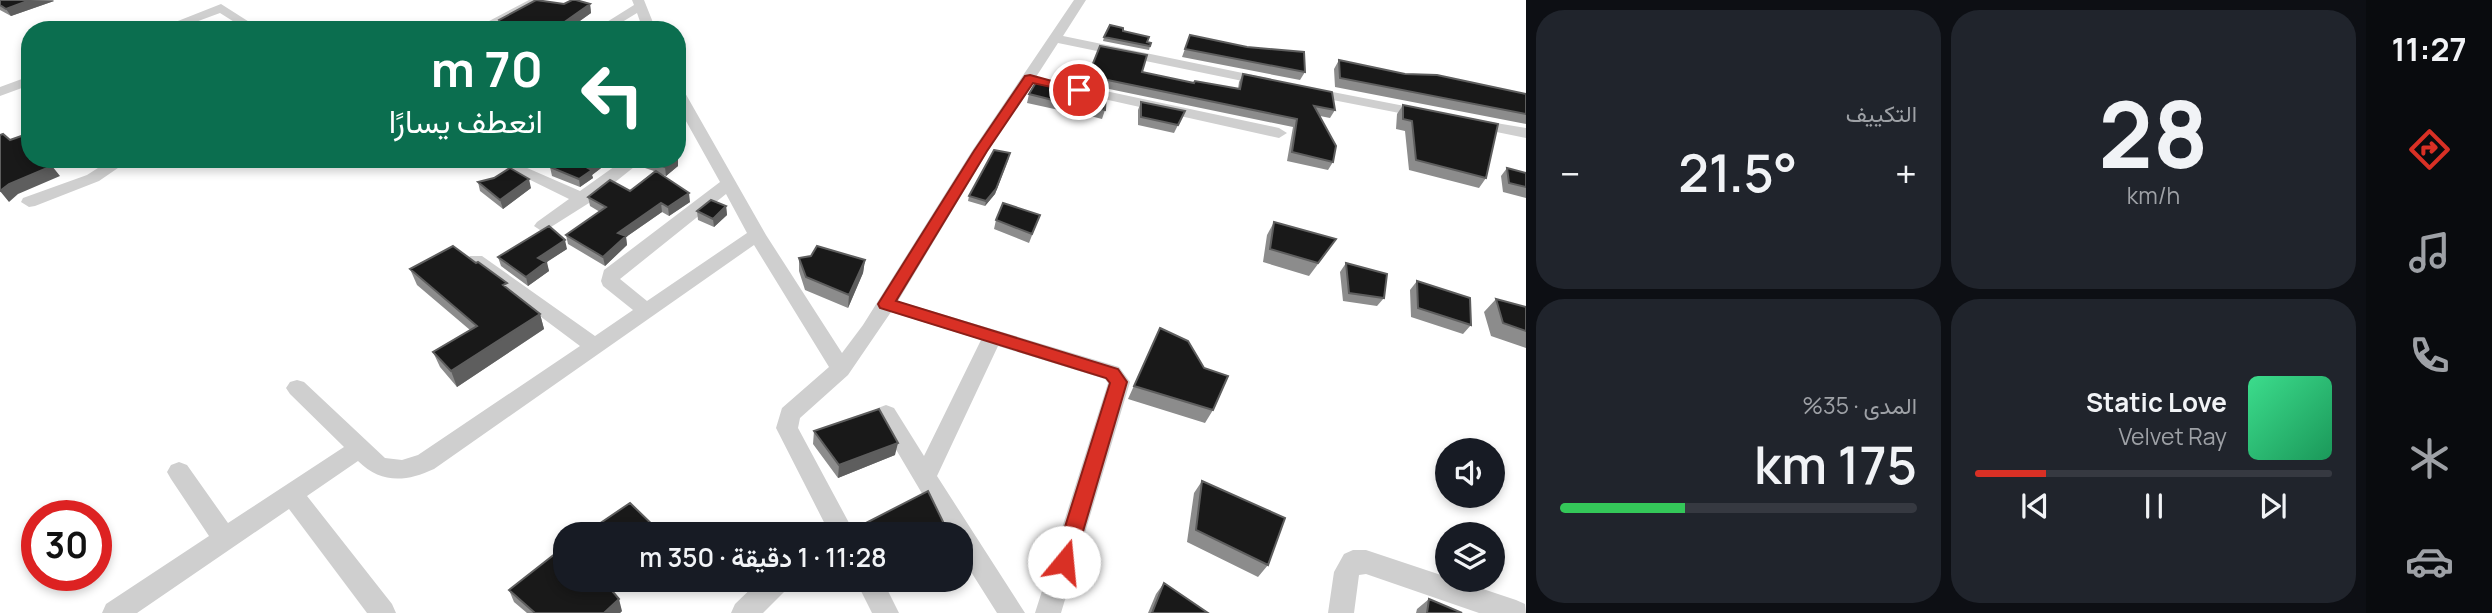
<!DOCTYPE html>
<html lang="ar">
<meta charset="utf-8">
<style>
body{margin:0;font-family:Manrope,Vazirmatn,sans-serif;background:#20242c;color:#f1f3f6;direction:rtl;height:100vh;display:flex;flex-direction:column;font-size:26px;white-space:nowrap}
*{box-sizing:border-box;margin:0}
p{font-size:23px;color:#9ea1a6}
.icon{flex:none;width:38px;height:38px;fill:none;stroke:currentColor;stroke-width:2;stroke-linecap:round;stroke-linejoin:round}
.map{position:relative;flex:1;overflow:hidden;direction:ltr}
.side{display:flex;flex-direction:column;gap:10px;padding:10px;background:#0d0f14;width:840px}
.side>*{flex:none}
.hud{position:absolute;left:21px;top:21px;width:665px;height:147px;border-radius:28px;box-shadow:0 4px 10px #0003;direction:rtl;background:#0b6e4f;color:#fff;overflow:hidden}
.buttons{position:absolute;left:1435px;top:438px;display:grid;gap:14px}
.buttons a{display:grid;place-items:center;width:70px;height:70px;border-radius:50%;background:#171b24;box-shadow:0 4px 10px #0003;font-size:35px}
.speed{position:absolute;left:21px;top:500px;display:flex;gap:14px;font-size:35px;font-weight:700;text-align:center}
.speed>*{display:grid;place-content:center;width:91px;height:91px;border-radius:50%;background:#171b24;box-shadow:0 4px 10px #0003;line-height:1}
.speed .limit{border:10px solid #d22;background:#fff;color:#111}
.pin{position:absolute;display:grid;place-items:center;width:60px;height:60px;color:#fff;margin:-30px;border:4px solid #fff;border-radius:50%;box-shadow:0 2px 7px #0007}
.me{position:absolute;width:77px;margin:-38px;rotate:17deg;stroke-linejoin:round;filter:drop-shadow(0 0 5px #0008)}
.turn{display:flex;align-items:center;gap:24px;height:147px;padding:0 28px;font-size:32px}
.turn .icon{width:91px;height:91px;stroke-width:2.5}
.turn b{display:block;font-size:49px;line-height:60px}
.big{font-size:52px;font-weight:600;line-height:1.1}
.side .widget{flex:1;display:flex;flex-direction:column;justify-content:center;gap:10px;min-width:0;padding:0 24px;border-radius:28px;background:#20242c}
.side .dial{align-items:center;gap:0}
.dial b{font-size:91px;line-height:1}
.song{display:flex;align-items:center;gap:21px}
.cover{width:84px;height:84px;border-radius:10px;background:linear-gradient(135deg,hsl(150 70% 55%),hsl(150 70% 35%))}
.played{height:7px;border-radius:4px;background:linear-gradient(90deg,#d93025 20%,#363941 20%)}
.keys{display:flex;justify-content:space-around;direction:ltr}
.heat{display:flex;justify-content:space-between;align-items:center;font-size:38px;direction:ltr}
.charge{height:10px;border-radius:5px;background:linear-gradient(90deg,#34c759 35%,#363941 0)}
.side .tiles{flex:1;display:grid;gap:10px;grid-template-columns:repeat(2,1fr)}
.trip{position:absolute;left:553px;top:522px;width:420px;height:70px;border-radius:28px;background:#171b24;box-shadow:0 4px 10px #0003;font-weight:600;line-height:70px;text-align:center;direction:rtl}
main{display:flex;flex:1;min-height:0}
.menu{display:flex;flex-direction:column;width:126px;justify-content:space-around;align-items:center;background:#090b0e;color:#9ea1a6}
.menu .icon{width:49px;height:49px}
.menu .on{color:#d93025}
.menu b{font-size:32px;color:#f1f3f6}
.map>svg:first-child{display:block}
</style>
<main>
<nav class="menu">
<b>11:27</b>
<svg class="icon on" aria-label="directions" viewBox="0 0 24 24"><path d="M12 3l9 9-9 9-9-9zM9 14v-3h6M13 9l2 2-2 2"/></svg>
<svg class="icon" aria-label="music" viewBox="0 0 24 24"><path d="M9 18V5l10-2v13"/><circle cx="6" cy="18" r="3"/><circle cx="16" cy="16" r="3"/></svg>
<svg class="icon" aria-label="phone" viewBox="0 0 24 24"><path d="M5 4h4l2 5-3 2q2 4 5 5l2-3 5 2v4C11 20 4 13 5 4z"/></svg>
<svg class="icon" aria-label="climate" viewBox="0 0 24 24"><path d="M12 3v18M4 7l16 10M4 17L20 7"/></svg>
<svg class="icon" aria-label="car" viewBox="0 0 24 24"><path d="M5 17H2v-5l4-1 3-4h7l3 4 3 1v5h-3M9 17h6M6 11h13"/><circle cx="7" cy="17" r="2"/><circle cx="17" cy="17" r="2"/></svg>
</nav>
<section class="side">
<div class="tiles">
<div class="widget dial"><b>28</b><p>km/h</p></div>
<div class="widget"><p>التكييف</p>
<div class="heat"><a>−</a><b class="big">21.5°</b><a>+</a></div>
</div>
<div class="widget">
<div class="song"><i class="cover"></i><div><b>Static Love</b><p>Velvet Ray</p></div></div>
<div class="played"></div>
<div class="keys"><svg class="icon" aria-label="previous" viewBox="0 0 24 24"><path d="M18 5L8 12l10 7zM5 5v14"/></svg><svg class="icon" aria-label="pause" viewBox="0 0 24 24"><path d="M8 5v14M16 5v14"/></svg><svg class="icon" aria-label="next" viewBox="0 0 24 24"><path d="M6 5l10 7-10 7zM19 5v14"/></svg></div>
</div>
<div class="widget"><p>المدى · 35%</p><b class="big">175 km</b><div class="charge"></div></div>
</div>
</section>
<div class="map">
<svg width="1526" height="613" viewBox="0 0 1526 613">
<rect width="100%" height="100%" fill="#fff"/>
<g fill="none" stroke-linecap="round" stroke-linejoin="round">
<path fill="#cfcfcf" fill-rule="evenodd" d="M529 0H544L488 30H472Z
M632 0H644L656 30H643L637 13 609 30H594L634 5Z
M1074 0H1086L1063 36 1267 78 1274 82 1267 86 1058 43 988 151 898 301 1119 367 1130 382 1061 613H1035L1108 383 1105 379 998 346 937 476 1025 613H997L961 556V534H946L875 414 878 408 886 405 894 408 924 456 981 340 891 312 848 375 800 418 798 428 855 534H830L776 428 782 408 829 367 754 245 434 469C406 482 381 484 358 461L307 496 392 604 396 613H367L289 509 137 613H102L106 604 209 536 171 479 167 472 171 465 179 462 187 465 228 523 344 447 290 394 286 388 290 382 297 380 304 382 385 458 402 460 418 455 580 346 470 264 467 260 470 256H482L595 336 633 310 603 286 601 281 604 270 720 182 677 105V87L684 91 766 235 842 353 863 325 972 151ZM726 194 747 233 647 301 620 279Z
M221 4 262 30H247L220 13 174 30H155Z
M30 76V85L0 96V87Z
M1082 86 1279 128 1287 133 1279 138 1077 93V87Z
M1307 87 1425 110 1432 114 1425 118 1302 94V88Z
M1472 119 1526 128V138L1467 126 1465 123Z
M112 159H131L99 181 35 206 29 207 21 202 23 198 87 175Z
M625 159H644L589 203 543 232 534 226 537 222 569 199 504 167 506 164H518L580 191Z
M1353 550H1366L1516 600 1525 604 1526 613H1479L1366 574 1359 575 1354 613H1328L1334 572 1344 554Z
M761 579H793L789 587 763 613H731L735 604Z
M855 579H882L899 613H872Z"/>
</g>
<path fill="#8c8c8c" d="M0 0H53L54 1 11 16 0 10Z
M564 4H590L591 13 573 26 587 30H502L501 28 499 20Z
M1123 31 1151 43 1149 50 1103 41 1104 37Z
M1190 35 1305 72 1300 80 1182 57Z
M1339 60 1405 74 1526 94V124L1335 87 1334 69Z
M1142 72 1194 83 1238 89 1239 82 1243 74 1335 110 1330 118 1320 116 1333 162 1328 170 1287 161 1293 127 1085 84 1088 76Z
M1038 79 1105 110 1102 119 1060 108 1059 110 1027 103 1029 94Z
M1141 102 1185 111 1174 133 1138 125V110Z
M1403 105 1486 178 1479 188 1409 170 1405 131 1396 129 1397 114Z
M678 157V166L666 176 661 174 690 202 669 216 662 212 626 237 627 245 605 266 568 244 566 235 600 212 590 206 588 197 630 191 654 171 642 167 641 159H677Z
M1009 158 995 194 985 206 968 201 969 196Z
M561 159H604L605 165 592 175 593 178 580 187 552 176 550 167Z
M1507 168 1526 173V198L1503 192 1501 176Z
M478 182 531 188 503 209 480 191Z
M726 206 727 215 714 227 698 220 697 211Z
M1040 215 1029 243 994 229 996 220Z
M1274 222 1327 252 1309 276 1263 262 1267 235Z
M567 249 546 262 549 271 528 286 501 266 498 257Z
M799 258 865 260 863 273 848 308 805 290 799 271Z
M1346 263 1384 298 1377 306 1343 301 1340 272Z
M410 269 509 289 540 314 544 329 457 387 440 367 433 352 470 330 417 285Z
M1417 281 1471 325 1463 334 1411 317 1410 290Z
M1496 299 1526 307V348L1491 336 1484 312Z
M1154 341 1213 410 1205 423 1128 399Z
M814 431 895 455 838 478 813 444Z
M1202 481 1268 565 1258 577 1187 542 1194 493Z
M862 525 949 534H861Z
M637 579H656L646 587Z
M1164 583 1208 613H1148L1156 594Z
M509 590 622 611 620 613H527L514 602Z
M1429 599 1462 613H1416L1417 609Z"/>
<path fill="#5e5e5e" d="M30 0 54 1 11 16 6 9Z
M590 4 591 13 567 30 563 23Z
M1010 153 995 194 985 206 986 201Z
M678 157V166L666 176 665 167 675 159H677Z
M600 159H604L605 165 592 175 593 178 580 187 579 179 588 168Z
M52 166 60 176 18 194 9 202 0 191 9 184Z
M529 179 531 188 503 209 500 200Z
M689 193 690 202 669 216 668 207Z
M661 203 662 212 626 237 627 245 605 266 603 257 618 233Z
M726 206 727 215 714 227 713 219Z
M565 240 567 249 547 262 549 271 528 286 526 277 538 258Z
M865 260 863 273 848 308 849 295Z
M540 314 544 329 457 387 451 371Z
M898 443 895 455 838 478 839 465Z
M644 579H656L646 587Z
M619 599 622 611 620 613H604Z"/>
<path fill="#191919" stroke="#5e5e5e" stroke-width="2" d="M0 0H30L6 9 0 5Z
M536 0 564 4 572 0H576L590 4 563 23 587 30H507L499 20Z
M1110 25 1123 28V31L1149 37 1147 42 1151 43 1150 46 1104 37Z
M1190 35 1247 47 1304 52 1305 72 1185 49Z
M1100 46 1147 55 1142 72 1194 83 1195 81 1240 89 1243 74 1332 92 1335 110 1314 106 1336 146 1333 162 1292 152 1297 119 1088 76Z
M1339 60 1405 74 1437 75 1526 94V114L1340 78Z
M1038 79 1106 94 1105 110 1063 99 1061 102 1029 94Z
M1141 102 1185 111 1178 125 1141 117Z
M1403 105 1498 124 1486 178 1416 160 1412 121 1403 119Z
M30 133V159H46L52 166 9 184 0 191V135L3 134 10 140Z
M994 150 1010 153 996 189 986 201 969 196Z
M561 159H600L588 168 592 170 579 179 550 167Z
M645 159H675L665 167Z
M510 168 529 179 500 200 478 182 494 178Z
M1507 168 1526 173V187L1509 183Z
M656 171 689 193 668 207 661 203 618 233 626 236 603 257 566 235 606 207 588 197 610 180 630 191Z
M711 200 726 206 713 219 697 211Z
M1003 203 1040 215 1032 234 996 220Z
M1274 222 1336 239 1318 263 1270 249Z
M549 226 565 240 538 258 546 262 526 277 498 257Z
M453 246 476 263 478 262 507 283 503 285 540 314 451 371 433 352 477 326 410 269Z
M817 246 865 260 849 295 806 277 799 258 811 256Z
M1346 263 1387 274 1384 298 1349 293Z
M1417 281 1470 298 1471 325 1418 308Z
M1496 299 1526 307V331L1503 323Z
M1160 328 1188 341 1204 368 1228 376 1213 410 1134 386Z
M879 409 898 443 839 465 814 431Z
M1202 481 1285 518 1268 565 1196 530Z
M928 491 949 534H872L862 525Z
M630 503 662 534H600L593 528Z
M565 546V579H602L619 599 604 613H535L509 590Z
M1164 583 1208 613H1152Z
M1429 599 1462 613H1427Z"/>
<path fill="#d93025" stroke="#8d1f18" stroke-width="2" d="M1030 75 1085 90 1079 93 1033 83 987 151 896 301 1118 369 1127 382 1074 562 1071 568 1064 571 1057 568 1054 562 1110 383 1106 378 880 308 878 304 974 151 1025 76Z"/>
</svg>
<div class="buttons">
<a><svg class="icon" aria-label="sound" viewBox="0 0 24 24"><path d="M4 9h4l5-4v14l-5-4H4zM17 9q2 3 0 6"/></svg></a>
<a><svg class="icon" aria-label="layers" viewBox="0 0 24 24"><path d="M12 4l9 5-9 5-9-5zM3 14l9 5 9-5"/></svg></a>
</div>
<div class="speed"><div class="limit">30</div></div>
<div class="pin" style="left:1079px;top:90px;background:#d93025"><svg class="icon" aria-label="arrive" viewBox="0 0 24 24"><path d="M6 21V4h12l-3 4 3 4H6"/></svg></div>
<svg class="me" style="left:1064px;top:562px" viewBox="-20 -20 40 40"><circle r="19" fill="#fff"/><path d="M0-13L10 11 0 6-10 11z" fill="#d93025"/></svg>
<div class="trip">11:28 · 1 دقيقة · 350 m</div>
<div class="hud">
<div class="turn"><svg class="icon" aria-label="left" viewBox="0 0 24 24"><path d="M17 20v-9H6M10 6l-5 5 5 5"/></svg><div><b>70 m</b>انعطف يسارًا</div></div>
</div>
</div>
</main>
